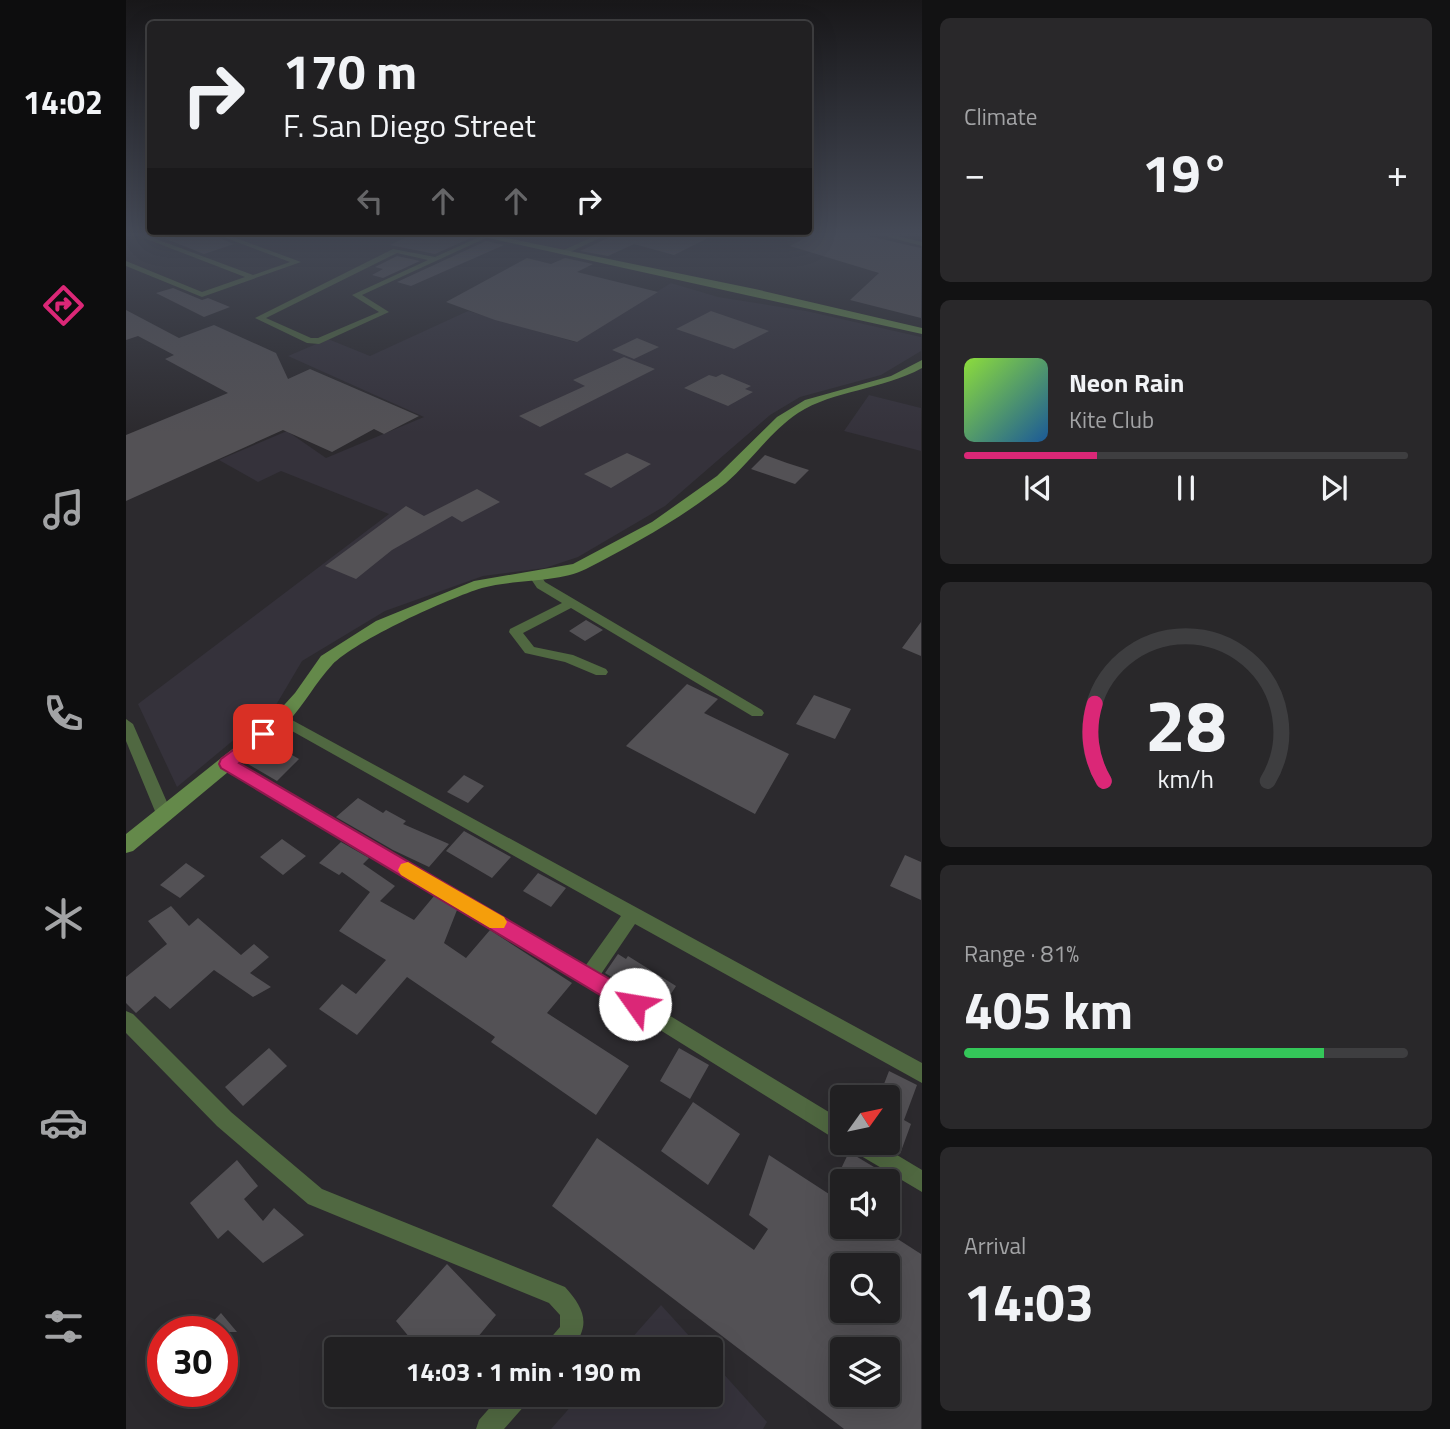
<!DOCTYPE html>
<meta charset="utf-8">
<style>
body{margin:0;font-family:"Titillium Web",sans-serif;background:#29282a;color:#f1f3f6;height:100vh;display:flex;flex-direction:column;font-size:26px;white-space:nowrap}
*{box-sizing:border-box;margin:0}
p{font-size:23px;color:#a2a3a5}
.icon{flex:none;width:38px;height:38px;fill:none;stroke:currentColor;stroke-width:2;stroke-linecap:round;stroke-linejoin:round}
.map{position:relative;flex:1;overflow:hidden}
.panel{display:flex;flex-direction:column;gap:18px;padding:18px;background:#121213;width:528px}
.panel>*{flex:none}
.guide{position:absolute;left:21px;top:21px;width:665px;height:214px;border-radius:7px;box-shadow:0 7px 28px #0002,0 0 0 2px #3e3e40;background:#212022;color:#f1f3f6;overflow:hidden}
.needle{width:46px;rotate:57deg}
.fabs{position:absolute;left:704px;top:1085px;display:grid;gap:14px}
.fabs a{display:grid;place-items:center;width:70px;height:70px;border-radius:7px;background:#212022;box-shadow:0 7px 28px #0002,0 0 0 2px #3e3e40;font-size:35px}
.speed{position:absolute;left:21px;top:1316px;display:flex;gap:14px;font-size:35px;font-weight:700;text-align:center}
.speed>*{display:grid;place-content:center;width:91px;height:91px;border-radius:50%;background:#212022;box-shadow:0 7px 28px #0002,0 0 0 2px #3e3e40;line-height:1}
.speed .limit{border:10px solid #d22;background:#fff;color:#111}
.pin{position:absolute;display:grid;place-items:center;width:60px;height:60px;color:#fff;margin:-30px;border-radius:14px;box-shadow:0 4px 10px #0006}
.me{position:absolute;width:77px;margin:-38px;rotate:302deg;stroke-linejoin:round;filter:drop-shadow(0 0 5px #0008)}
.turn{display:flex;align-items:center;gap:24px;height:147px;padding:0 21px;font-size:32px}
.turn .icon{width:91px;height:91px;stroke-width:2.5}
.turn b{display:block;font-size:49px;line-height:60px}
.lanes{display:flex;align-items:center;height:66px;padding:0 21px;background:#0003;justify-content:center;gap:35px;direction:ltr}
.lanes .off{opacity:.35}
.big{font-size:52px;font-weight:700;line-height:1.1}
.panel .card{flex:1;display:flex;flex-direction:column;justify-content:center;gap:10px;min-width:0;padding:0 24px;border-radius:10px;background:#29282a}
.panel .dial{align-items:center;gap:0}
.dial svg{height:182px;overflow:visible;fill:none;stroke:#3e3e40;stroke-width:7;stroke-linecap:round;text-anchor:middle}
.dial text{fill:#f1f3f6;stroke:none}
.song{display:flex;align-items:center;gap:21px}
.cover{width:84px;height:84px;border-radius:10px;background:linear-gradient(135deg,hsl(90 70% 55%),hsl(210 70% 35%))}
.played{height:7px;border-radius:4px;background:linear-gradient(90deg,#db2777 30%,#3e3e40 30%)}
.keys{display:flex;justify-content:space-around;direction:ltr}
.heat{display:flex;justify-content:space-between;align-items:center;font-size:38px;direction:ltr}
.charge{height:10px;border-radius:5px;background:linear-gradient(90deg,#34c759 81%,#3e3e40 0)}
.trip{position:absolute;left:198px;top:1337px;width:399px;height:70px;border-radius:7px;background:#212022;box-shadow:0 7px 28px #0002,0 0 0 2px #3e3e40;font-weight:700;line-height:70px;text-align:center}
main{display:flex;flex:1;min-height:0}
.tabs{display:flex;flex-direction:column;width:126px;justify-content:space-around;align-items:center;background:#0d0d0e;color:#a2a3a5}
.tabs .icon{width:49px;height:49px}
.tabs .active{color:#db2777}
.tabs b{font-size:32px;color:#f1f3f6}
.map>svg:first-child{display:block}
</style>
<main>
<nav class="tabs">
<b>14:02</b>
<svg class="icon active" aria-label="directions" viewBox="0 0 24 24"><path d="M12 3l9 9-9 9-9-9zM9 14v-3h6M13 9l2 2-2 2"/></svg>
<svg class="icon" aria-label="music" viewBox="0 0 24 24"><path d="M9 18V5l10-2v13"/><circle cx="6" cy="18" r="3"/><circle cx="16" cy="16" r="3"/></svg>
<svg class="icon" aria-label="phone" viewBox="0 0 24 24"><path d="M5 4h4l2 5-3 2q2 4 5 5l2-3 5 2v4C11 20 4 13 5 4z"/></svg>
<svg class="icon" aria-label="climate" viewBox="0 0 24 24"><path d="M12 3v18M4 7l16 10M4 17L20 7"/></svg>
<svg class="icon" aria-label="car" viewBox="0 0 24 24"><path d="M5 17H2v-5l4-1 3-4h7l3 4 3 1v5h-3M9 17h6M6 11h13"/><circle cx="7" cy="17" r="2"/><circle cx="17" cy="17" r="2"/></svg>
<svg class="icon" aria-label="filters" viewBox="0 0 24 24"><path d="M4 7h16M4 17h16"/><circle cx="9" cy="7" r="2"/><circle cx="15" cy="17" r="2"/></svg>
</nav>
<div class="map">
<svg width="796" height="1429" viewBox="0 0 796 1429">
<rect width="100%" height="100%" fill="#2c2a2e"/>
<path fill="#35323b" d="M352 233H476L436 250Z
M545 283 592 297 680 311 795 337V351L755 375 674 397 644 415 539 506 452 557 419 568 357 576 259 611 176 661 150 705 51 787 12 704 263 514 155 471 132 482 93 460 161 431 200 458 298 417 162 356 202 339 244 356 342 311 449 342Z
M743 395 795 408V451L718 431Z
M535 1305 575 1349H496Z
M585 1360 641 1422 637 1429H425L455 1395H584Z"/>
<path fill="#535155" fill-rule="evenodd" d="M25 233H81L108 244 78 254Z
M289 233 320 237 331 233 347 237 309 254 264 245Z
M486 233H592L548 255 508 244 482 256 454 251 484 237Z
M689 233H729L795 248V318L724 300 753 273 664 246Z
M360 241 378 245 285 286 271 282Z
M271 256 294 261 257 278 246 275 257 269 249 267Z
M401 258 425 264 439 258 467 264 451 272 532 292 451 342 369 320 320 302Z
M47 288 76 300 82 298 104 307 78 317 30 293Z
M0 310 53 338 88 325 150 353 162 379 184 369 293 416 258 434 248 429 206 452 157 430 0 501V435L102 393 39 359 48 355 12 336 0 340Z
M585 311 643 331 608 349 550 329Z
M511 338 533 347 508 359 486 350Z
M498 357 529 369 414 427 393 416 459 386 447 380Z
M596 374 625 386 619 389 627 392 602 406 558 388 583 375 590 377Z
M501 453 525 464 485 488 458 474Z
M639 455 661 463 683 470 669 484 625 469Z
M351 489 374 502 336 522 326 516 266 550 230 579 199 566 280 506 298 516Z
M460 620 477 630 459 641 443 631Z
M795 622V656L776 648Z
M561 684 592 699 578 713 663 754 629 814 500 746Z
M688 695 725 709 709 739 670 724Z
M147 744 173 759 151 781 122 764Z
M338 775 358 786 342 803 321 792Z
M232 798 257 813 260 810 280 821 277 824 323 844 303 867 267 850 210 817Z
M338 831 385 857 366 878 320 851Z
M156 839 180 856 157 875 134 857Z
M215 842 243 858 237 864 269 886 254 901 288 920 308 896 331 910 318 943 340 958 364 930 446 983 421 1013 503 1066 470 1115 365 1042 369 1037 281 977 231 1035 193 1009 216 984 230 994 260 960 213 931 244 892 216 872 213 875 193 863Z
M779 855 795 862V900L764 886Z
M60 863 79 876 54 898 34 885Z
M412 873 440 888 425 907 397 891Z
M45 906 63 926 72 918 115 955 128 944 143 957 124 973 145 987 127 997 88 970 44 1009 29 996 10 1013 0 1003V977L41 944 22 921Z
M492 954 500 959 502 956 550 986 536 1008 479 973Z
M143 1048 161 1066 117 1106 99 1087Z
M553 1048 583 1065 564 1099 534 1081Z
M763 1071 791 1085 778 1120 785 1124 774 1154 756 1143H761V1097H753Z
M567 1102 614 1134 582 1185 535 1151Z
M471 1138 628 1250 642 1229 623 1215 643 1155 703 1194 723 1152 758 1173 754 1181H716V1227H753L795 1254V1429H718L426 1206ZM716 1265H761V1311H716ZM716 1349H761V1395H716Z
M111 1160 132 1186 118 1199 137 1221 148 1208 178 1235 137 1263 102 1230 92 1239 64 1203Z
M321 1264 370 1315 342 1349H293L270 1321Z
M95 1313 111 1332H77Z"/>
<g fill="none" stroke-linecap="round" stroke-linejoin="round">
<path fill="#506841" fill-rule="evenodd" d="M5 233H14L127 275 164 262 87 233H96L175 262 76 297 0 266V261L76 292 119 277Z
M475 233H484L440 254 433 252Z
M748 233H759L796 242V246Z
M360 234 362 237 236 295 263 312 193 344 181 343 129 318 267 249 309 257ZM271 253 302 260 226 295 253 312 192 338H185L140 318Z
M409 572 413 573 419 582 636 710 638 713 636 716H626L445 608 397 633 408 647 447 655 480 669 482 672 480 675H470L439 662 399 653 383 632 384 629 436 603 411 588 403 576Z
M155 714 796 1063V1083L509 924 475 974 716 1120V1142L709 1139 457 982 96 768 94 764 96 760H106L460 965 495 916 150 722 148 719 150 716Z
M0 719 7 724 47 816 44 820H34L31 816 0 741Z
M0 1011 7 1014 105 1112 196 1189 439 1287C458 1308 466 1325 445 1349H418L422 1341 434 1327V1315L423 1303 182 1204 91 1126 0 1033Z
M722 1143H751L796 1170V1192L725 1150Z
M375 1395H403L400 1404 378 1429H350L353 1420Z"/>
<path fill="#64894a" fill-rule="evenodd" d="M340 233H356L629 289 796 328V334Z
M796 360V368C756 390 708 390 672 413 644 432 625 461 600 483 557 517 509 544 460 569 432 583 387 579 356 588 323 598 230 640 206 665 190 682 178 705 161 723L7 851 0 853V834L149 715 169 693 195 656 250 621 348 581 447 564 526 522 591 476 651 417 679 400 765 376Z"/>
</g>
<linearGradient id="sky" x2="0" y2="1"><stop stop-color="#181719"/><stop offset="0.54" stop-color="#454a57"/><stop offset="1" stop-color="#454a57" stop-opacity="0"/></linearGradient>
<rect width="796" height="433" fill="url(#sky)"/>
<path fill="#db2777" stroke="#8e194d" stroke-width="2" d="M137 728 145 734 143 738 113 763 516 998 519 1004 516 1011 509 1014 501 1011 95 768 93 764 95 759Z"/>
<path fill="#f59e0b" d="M282 862 378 917 381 922 378 928H364L275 875 272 870 275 864Z"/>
</svg>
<div class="fabs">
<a><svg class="needle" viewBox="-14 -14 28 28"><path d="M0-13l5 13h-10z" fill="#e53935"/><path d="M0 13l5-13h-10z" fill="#a2a3a5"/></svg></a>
<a><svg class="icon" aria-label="sound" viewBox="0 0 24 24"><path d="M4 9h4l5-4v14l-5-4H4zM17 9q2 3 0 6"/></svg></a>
<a><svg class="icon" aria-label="search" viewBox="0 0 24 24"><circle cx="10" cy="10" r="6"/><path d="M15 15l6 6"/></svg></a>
<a><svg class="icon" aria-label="layers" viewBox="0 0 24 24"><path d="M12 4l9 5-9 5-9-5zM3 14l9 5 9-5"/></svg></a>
</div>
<div class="speed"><div class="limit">30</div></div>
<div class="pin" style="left:137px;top:734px;background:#d93025"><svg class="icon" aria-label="arrive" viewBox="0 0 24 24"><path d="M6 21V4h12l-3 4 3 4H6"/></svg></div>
<svg class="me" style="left:509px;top:1004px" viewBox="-20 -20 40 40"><circle r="19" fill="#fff"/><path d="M0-13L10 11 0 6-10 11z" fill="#db2777"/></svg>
<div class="trip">14:03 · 1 min · 190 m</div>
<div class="guide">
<div class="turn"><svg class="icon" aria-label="right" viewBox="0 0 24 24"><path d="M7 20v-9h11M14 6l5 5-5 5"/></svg><div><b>170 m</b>F. San Diego Street</div></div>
<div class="lanes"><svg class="icon off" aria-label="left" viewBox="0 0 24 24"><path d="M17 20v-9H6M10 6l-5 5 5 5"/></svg><svg class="icon off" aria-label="ahead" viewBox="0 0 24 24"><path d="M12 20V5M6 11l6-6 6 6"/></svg><svg class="icon off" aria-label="ahead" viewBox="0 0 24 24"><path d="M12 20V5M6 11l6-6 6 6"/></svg><svg class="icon" aria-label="right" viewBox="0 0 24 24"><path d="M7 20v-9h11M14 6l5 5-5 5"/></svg></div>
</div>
</div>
<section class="panel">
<div class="card"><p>Climate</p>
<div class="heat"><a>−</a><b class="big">19°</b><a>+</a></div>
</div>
<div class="card">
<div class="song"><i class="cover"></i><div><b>Neon Rain</b><p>Kite Club</p></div></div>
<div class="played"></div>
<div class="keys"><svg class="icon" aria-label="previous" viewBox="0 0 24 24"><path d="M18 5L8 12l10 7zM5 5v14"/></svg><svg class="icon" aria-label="pause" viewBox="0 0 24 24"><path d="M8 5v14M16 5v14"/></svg><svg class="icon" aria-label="next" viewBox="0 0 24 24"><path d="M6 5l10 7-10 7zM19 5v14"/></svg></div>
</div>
<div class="card dial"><svg viewBox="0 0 100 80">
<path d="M14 69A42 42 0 1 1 86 69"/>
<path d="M14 69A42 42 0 0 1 10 35" stroke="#db2777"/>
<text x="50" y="56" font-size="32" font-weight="700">28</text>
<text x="50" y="72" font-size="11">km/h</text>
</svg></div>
<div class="card"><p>Range · 81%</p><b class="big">405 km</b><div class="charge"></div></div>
<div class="card"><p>Arrival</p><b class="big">14:03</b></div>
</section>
</main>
